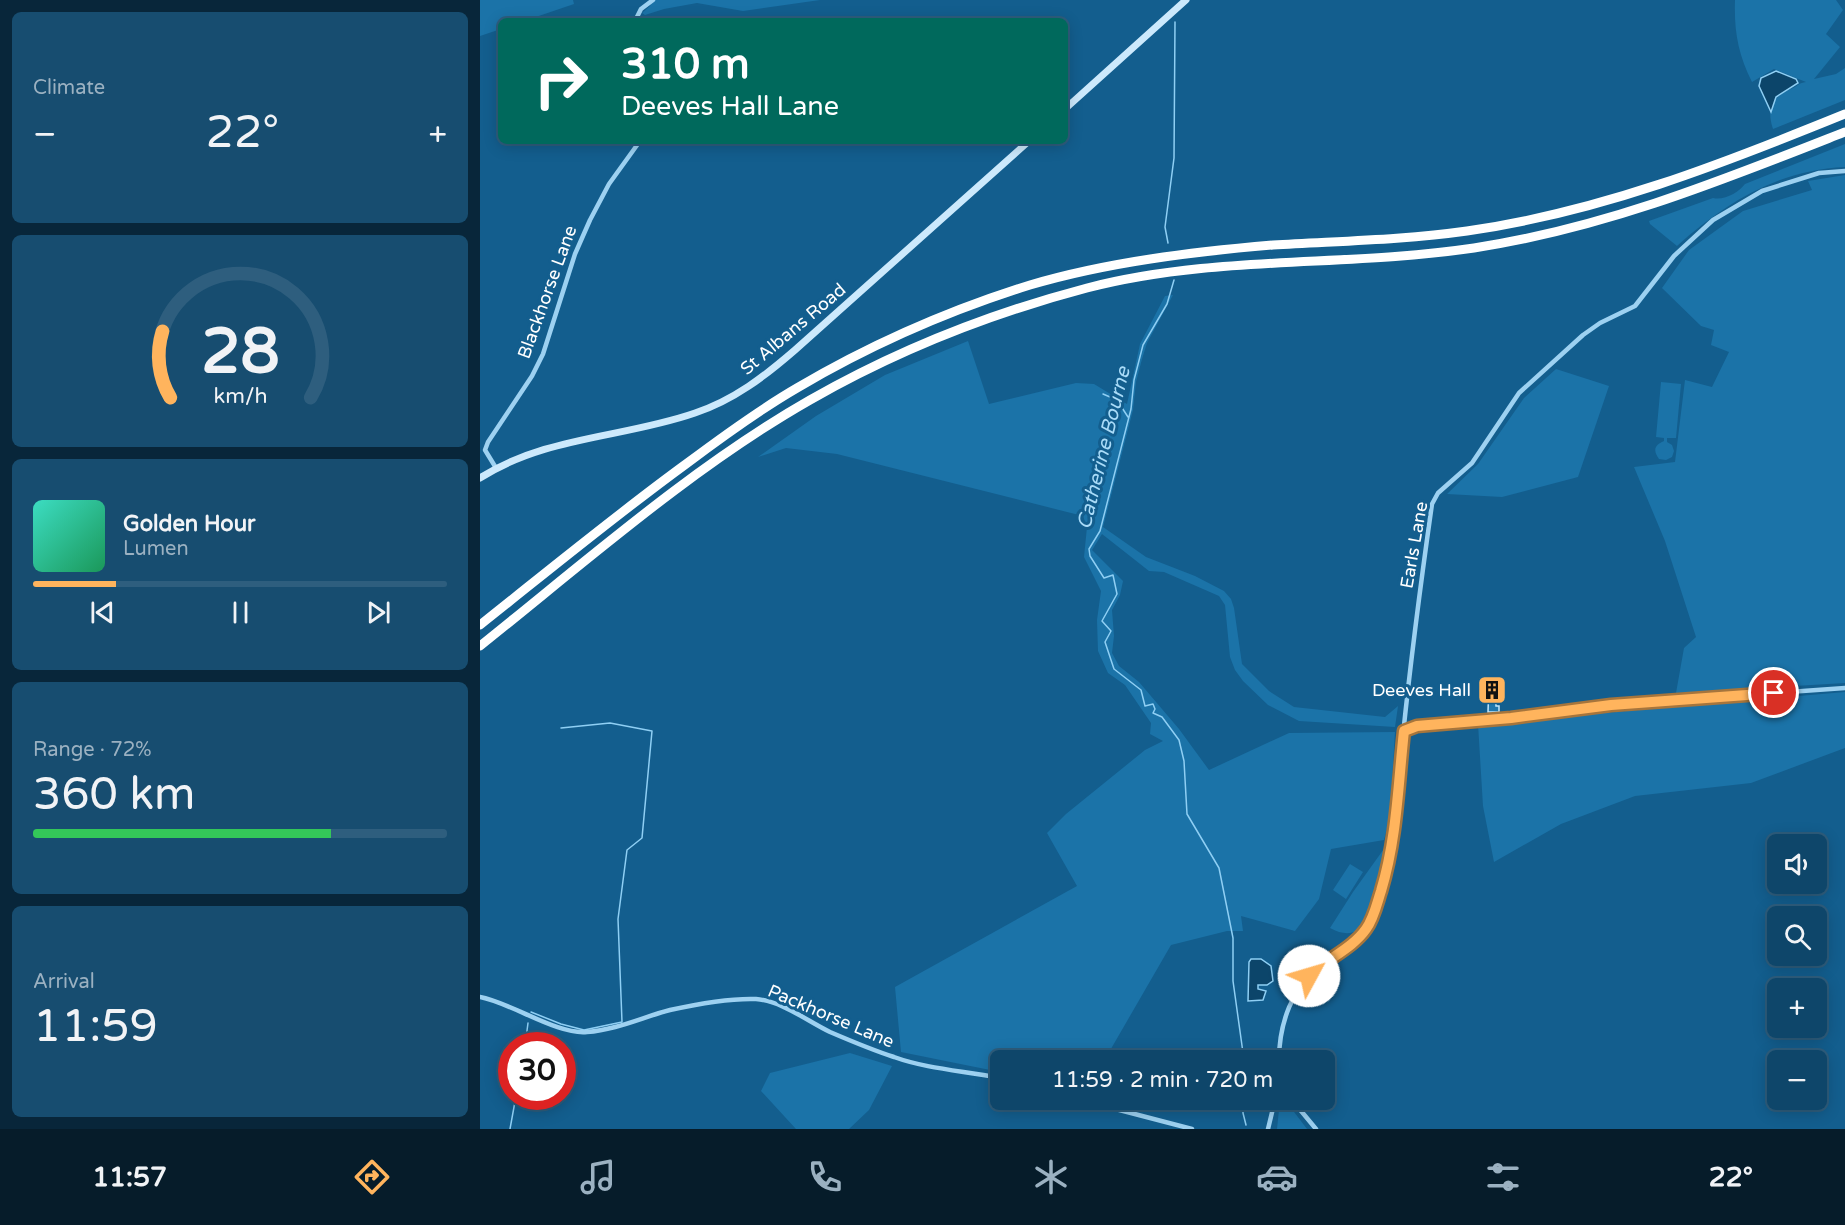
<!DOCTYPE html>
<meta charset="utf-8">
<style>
body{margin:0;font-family:"Varela Round",sans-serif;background:#174d70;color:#f1f3f6;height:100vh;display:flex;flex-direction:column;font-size:22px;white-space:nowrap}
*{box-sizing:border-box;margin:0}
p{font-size:20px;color:#9bb1c1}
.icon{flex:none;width:33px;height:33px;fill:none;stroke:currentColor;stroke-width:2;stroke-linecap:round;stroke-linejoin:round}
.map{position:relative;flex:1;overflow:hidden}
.sheet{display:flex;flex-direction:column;gap:12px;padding:12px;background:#08263a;width:480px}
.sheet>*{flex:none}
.banner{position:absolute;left:18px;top:18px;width:570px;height:126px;border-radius:9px;box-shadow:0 3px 15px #0003,0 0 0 2px #2e5e7e;background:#00695c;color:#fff;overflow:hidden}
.buttons{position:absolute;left:1287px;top:834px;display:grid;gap:12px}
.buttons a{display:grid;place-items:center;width:60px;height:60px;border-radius:9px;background:#0e466a;box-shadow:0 3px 15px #0003,0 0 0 2px #2e5e7e;font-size:30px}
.speed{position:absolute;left:18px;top:1032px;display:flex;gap:12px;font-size:30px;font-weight:700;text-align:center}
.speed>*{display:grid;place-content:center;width:78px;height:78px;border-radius:50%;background:#0e466a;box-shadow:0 3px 15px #0003,0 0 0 2px #2e5e7e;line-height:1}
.speed .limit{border:9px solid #d22;background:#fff;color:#111}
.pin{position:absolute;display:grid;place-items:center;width:51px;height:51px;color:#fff;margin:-26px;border:3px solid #fff;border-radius:50%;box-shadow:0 2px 6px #0007}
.me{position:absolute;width:66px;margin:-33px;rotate:51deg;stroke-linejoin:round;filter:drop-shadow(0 0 4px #0008)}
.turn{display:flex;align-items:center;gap:21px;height:126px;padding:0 24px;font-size:27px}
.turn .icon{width:78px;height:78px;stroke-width:2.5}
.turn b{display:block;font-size:42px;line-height:51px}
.big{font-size:45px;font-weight:600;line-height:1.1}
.sheet .card{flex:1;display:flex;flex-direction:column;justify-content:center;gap:9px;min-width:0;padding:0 21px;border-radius:9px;background:#174d70}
.sheet .dial{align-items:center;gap:0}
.dial svg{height:156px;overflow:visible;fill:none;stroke:#2e5e7e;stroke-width:7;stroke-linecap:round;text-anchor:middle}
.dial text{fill:#f1f3f6;stroke:none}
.song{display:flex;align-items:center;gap:18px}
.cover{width:72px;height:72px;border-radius:9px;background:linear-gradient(135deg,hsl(170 70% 55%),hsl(150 70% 35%))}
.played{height:6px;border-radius:3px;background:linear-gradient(90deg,#ffb45d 20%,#2e5e7e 20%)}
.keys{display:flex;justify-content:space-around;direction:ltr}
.heat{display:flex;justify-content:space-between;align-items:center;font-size:33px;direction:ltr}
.charge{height:9px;border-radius:4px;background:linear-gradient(90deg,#34c759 72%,#2e5e7e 0)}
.trip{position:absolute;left:510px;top:1050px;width:345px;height:60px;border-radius:9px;background:#0e466a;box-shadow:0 3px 15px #0003,0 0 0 2px #2e5e7e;font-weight:600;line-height:60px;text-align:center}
.dock{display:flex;height:96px;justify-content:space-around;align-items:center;background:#061c2a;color:#9bb1c1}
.dock .icon{width:42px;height:42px}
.dock .current{color:#ffb45d}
.dock b{font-size:27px;color:#f1f3f6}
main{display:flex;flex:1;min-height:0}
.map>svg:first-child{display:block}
</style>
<main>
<section class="sheet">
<div class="card"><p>Climate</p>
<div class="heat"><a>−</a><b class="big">22°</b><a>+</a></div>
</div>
<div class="card dial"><svg viewBox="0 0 100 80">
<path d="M14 69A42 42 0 1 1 86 69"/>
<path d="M14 69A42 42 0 0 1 10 35" stroke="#ffb45d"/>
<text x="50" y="56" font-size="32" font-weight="700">28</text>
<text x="50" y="72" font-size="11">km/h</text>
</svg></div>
<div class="card">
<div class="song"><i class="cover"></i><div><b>Golden Hour</b><p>Lumen</p></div></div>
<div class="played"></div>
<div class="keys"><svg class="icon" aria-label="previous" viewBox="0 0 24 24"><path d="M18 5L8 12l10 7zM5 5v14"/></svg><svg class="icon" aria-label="pause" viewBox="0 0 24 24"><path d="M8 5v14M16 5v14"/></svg><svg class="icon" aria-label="next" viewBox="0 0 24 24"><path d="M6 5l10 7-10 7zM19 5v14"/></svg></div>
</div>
<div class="card"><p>Range · 72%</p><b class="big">360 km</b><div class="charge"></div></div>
<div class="card"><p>Arrival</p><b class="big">11:59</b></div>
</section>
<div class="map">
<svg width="1365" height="1129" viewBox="0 0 1365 1129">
<rect width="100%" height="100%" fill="#135e8e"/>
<path fill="#1b73a8" d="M0 0H93L94 4 44 21H21V29L0 36Z
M173 0H340L263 11 217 3 184 9 165 15 162 13 170 6Z
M1255 0H1356L1363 10 1346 34 1360 47 1334 79 1356 74 1365 68V100L1293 129C1286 107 1292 97 1313 88 1319 85 1319 83 1326 82L1294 69 1272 82C1258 54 1254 31 1255 0Z
M1365 144V167C1298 170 1245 203 1197 246L1170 224 1169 221 1233 198C1244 201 1259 192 1265 184Z
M1365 175V683L1196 693 1204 648 1216 637 1185 541 1154 467 1195 462 1205 380 1232 387 1249 352 1231 345 1234 330 1221 326 1182 288 1209 250 1263 211 1332 190 1328 181Z
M693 295 667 343 662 359 656 382 653 410 623 527 666 557 715 576 744 591 751 599 754 608 762 664 789 691 814 707 905 717 918 706 915 727 819 721 788 705 763 681 755 670 750 657 745 605 739 596 684 572 669 571 622 534 612 550 643 581 640 595 632 610 634 636 632 653 639 666 659 682 699 729 729 770 809 733 915 732 910 817 904 840 851 849 839 899 815 931 761 916 763 931H747L691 945 628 1054 627 1060H520V1072L421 1052 415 987 597 886 567 833 586 814 665 750 683 741 670 734 671 723 645 685 628 673 618 651 617 620 621 591 604 557 607 527 603 516 357 454 306 448 278 457 336 416 405 375 488 341 509 404 596 383 614 384 647 404 660 344 685 296Z
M1076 369 1129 386 1098 477 1022 497 967 494 998 464 1044 398Z
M1181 382 1201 384 1196 438H1187V442L1192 445 1194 451 1192 457 1186 460 1179 459C1173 451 1174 445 1184 441V438L1176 437Z
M1365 692V748L1271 783 1155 796 1081 824 1014 862 1003 806 998 724Z
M906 846 909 850C903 880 895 953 850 928L873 892Z
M870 864 883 872 866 899 853 890Z
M370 1053 412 1066 389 1110 369 1129H316L281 1091 290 1073Z
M800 1100H805L827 1129H797Z"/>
<path fill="#0c456a" stroke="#8fcff4" stroke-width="1.5" d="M1296 71 1316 79 1318 83 1296 97 1291 112 1279 86 1281 78Z
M771 959H781L791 966 793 981 787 985H778V989L786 991 783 1000 768 1001 769 962Z"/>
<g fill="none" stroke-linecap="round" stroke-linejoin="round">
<path stroke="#8fcff4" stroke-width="1.5" d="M688 243 685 227 694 158 695 22
M694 280 687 304 663 345 654 380 651 409 620 531 609 549 610 556 624 578 633 575 637 594 622 621 631 631 625 642 634 669 661 690 665 706 673 704 675 709 673 713 682 717 699 740 704 761 707 814 739 868 753 938V981L764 1060
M623 394 637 400 648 417
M51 1012 81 1024 104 1030 142 1022 138 919 147 850 162 838 172 731 130 723 81 728
M45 1046 48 1023
M763 1100V1113L766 1125
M30 1129 36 1096"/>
</g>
<path fill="#2178ad" stroke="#c4e7fc" stroke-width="1.5" d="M1009 682H1015L1016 706H1019V712H1008Z"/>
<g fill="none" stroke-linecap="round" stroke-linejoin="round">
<path stroke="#9dd1f1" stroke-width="4.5" d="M155 21 161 9 173 0
M16 468 5 450 8 442 52 376 63 354 95 254 110 220 129 184 160 141
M924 731 937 726 1012 720 1131 705 1365 688
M0 997C32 1003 77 1035 107 1032 136 1030 163 1017 190 1010 217 1004 249 998 276 999 302 1001 327 1021 350 1032 371 1041 392 1050 414 1057 447 1069 486 1071 520 1078
M799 1060C799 1024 812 987 841 964 858 951 881 943 890 923 917 863 916 799 923 735 931 658 941 581 952 504L958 493 992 463 1039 393 1103 335 1120 323 1155 306 1194 256 1233 220 1282 191 1339 173 1365 171
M601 1100 712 1129
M812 1100 836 1129
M788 1129 795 1100"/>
<path stroke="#cce9fc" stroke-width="7" d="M585 109 706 0
M0 478C66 436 143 438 215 413 254 400 285 376 315 350L549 141"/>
<path stroke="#fff" stroke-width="9" d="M0 625C68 571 136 515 206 464 242 437 279 410 317 388 390 345 470 310 550 285 628 262 712 252 793 245 858 241 923 240 987 231 1120 212 1242 164 1365 114
M0 646C105 562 214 466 330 400 416 351 512 313 607 288 734 255 866 267 994 248 1125 228 1243 180 1365 132"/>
</g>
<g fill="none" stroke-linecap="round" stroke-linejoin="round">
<g stroke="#a6753c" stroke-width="15">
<path id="route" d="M829 976C846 959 872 949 886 929 894 918 897 903 901 891 917 838 918 785 924 731L937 726 1031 718 1131 705 1294 693"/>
</g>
<use href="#route" stroke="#ffb45d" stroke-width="10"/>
</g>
<defs>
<g id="building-square" transform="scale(1.5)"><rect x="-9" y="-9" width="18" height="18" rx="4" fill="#ffb45d" stroke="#135e8e"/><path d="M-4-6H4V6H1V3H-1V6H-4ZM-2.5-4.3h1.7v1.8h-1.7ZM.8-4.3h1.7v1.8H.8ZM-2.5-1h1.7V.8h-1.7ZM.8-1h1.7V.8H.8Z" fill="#111"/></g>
</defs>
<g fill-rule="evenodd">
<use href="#building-square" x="1012" y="690"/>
</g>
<g text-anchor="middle" stroke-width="6" stroke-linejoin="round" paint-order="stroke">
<g font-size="18" fill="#fff" stroke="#135e8e">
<text transform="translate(67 292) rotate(-70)" y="6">Blackhorse Lane</text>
<text transform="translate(313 329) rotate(-40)" y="6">St Albans Road</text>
<text transform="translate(934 545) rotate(-80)" y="6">Earls Lane</text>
<text transform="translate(351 1016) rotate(23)" y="6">Packhorse Lane</text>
</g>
<g font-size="18" fill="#fff" stroke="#135e8e" text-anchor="end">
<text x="991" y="696">Deeves Hall</text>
</g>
<g font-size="20" font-style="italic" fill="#a9dbf8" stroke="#135e8e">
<text transform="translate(623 448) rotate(-76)" y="7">Catherine Bourne</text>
</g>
</g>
</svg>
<div class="buttons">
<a><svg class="icon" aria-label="sound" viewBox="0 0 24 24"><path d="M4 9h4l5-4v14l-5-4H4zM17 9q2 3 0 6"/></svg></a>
<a><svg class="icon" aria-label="search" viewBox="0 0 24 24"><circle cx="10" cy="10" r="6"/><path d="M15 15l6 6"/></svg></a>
<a>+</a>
<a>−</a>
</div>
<div class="speed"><div class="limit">30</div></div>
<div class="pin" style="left:1294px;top:693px;background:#d93025"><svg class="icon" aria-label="arrive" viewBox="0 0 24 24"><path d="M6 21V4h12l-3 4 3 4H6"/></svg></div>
<svg class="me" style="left:829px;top:976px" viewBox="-20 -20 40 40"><circle r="19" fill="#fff"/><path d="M0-13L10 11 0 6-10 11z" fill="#ffb45d"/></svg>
<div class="trip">11:59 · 2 min · 720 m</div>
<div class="banner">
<div class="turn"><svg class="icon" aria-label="right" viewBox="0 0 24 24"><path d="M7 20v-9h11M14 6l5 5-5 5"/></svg><div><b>310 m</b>Deeves Hall Lane</div></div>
</div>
</div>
</main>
<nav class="dock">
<b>11:57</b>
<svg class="icon current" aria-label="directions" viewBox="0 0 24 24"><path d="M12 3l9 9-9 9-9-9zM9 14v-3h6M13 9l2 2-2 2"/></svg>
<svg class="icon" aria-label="music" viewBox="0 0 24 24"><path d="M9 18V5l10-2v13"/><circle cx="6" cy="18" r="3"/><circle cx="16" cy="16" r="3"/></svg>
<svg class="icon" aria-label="phone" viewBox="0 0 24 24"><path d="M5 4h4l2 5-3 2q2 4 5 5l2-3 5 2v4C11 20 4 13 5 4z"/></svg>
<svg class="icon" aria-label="climate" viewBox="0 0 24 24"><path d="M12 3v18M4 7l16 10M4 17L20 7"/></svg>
<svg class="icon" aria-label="car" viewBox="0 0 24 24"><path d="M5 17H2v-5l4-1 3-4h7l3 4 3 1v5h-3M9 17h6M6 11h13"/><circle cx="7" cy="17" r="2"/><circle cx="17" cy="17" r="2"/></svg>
<svg class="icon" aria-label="filters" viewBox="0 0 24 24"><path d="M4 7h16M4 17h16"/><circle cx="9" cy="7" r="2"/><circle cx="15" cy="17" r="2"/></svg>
<b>22°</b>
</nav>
